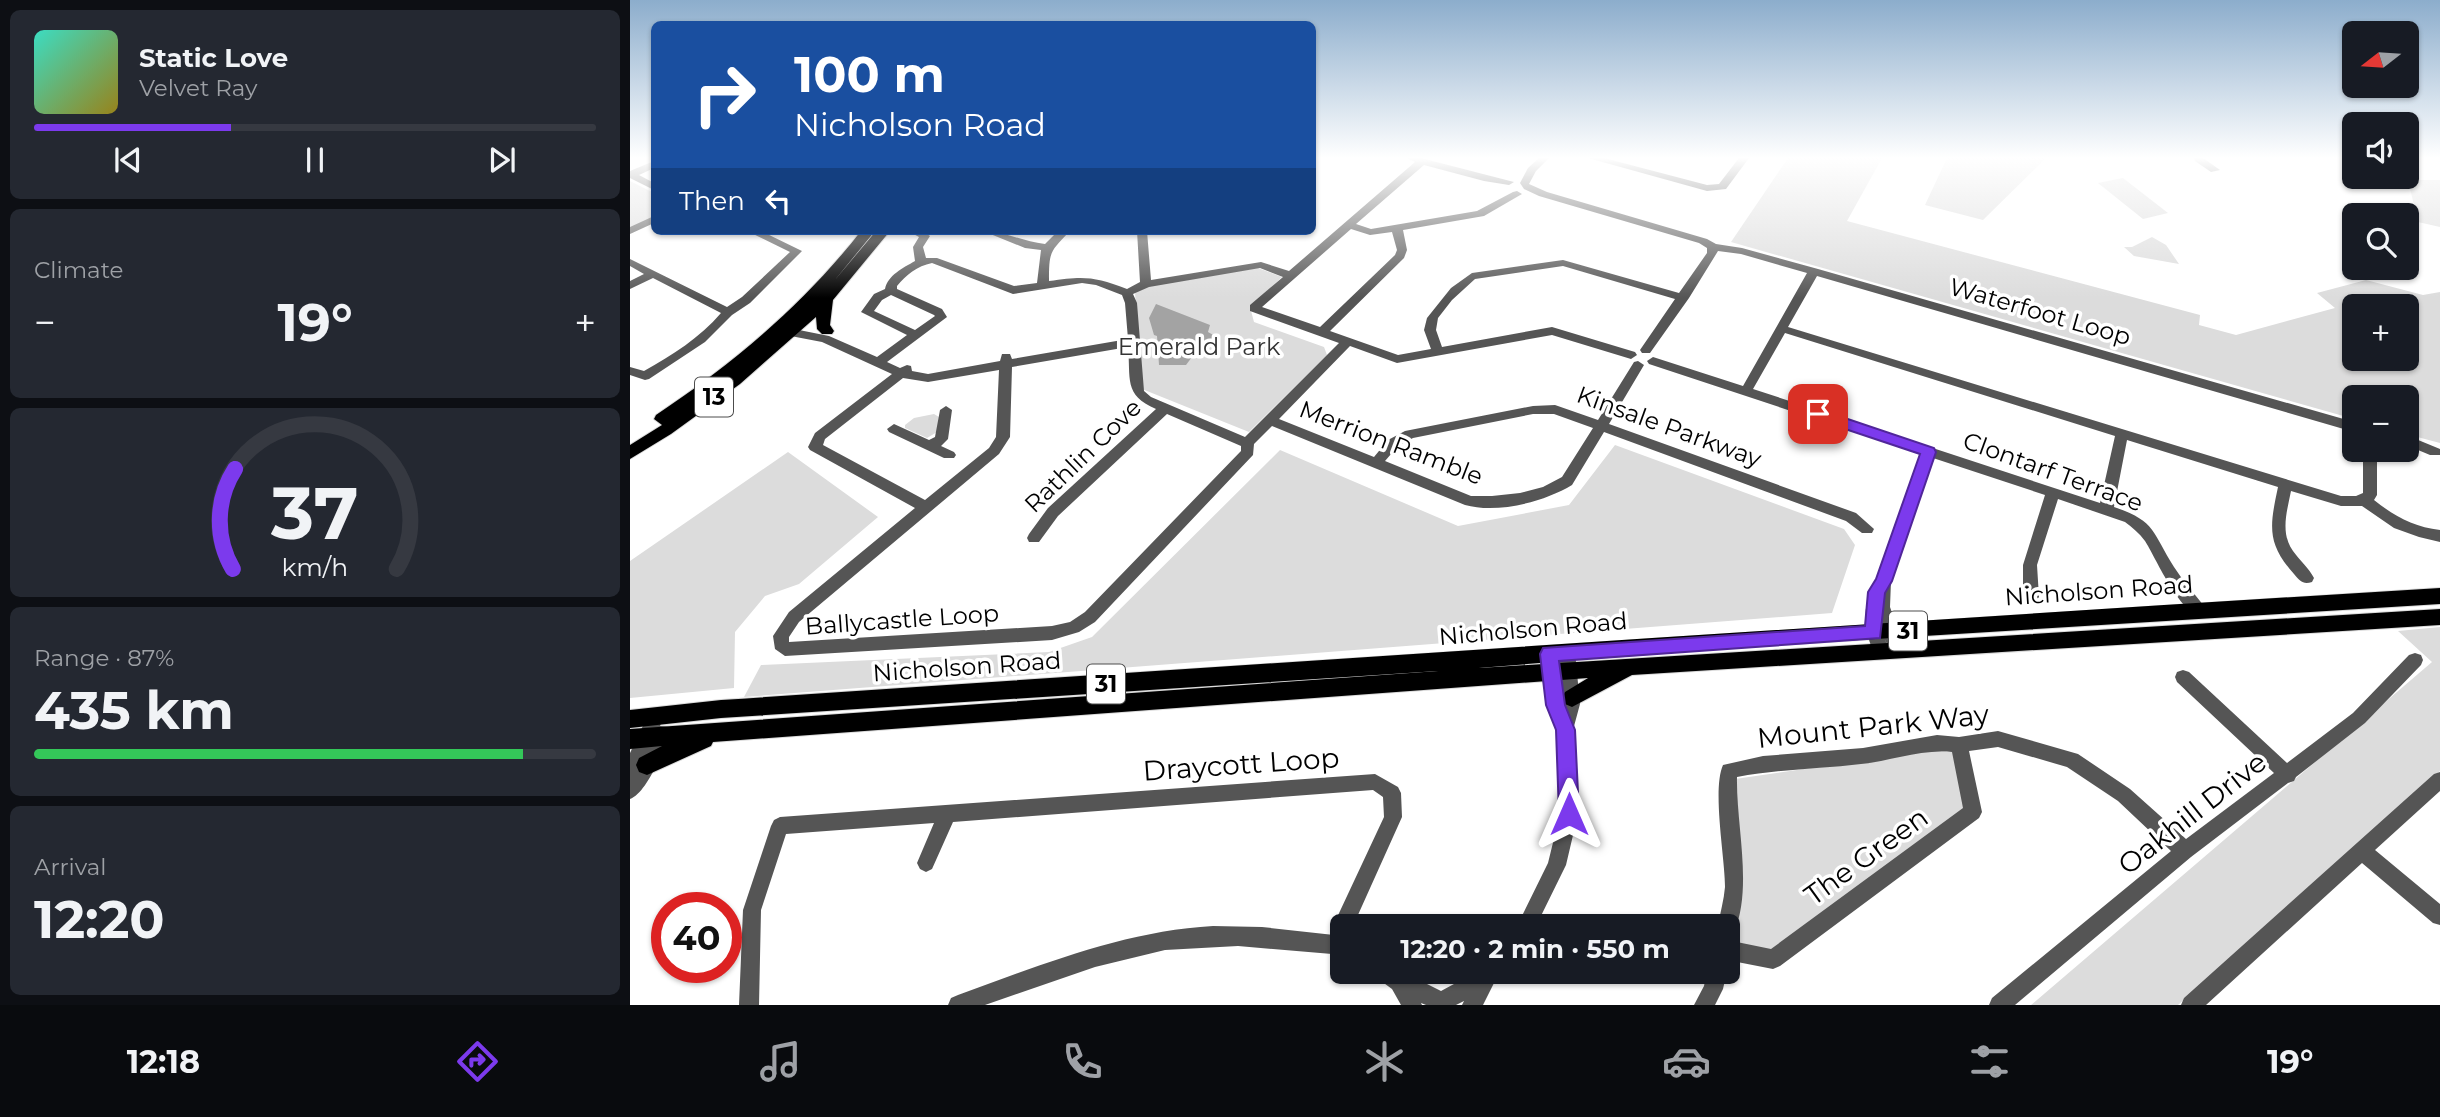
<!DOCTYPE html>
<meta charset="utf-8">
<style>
body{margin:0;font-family:Montserrat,sans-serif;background:#242831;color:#f1f3f6;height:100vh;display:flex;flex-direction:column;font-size:26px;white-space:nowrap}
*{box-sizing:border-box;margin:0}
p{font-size:23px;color:#9ea1a6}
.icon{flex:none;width:38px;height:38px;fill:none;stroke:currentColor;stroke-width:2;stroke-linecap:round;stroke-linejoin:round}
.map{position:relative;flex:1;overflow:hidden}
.details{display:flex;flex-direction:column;gap:10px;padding:10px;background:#0d0f14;width:630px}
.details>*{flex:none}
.top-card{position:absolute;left:21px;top:21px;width:665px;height:214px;border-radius:10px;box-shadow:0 2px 5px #0004;background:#1a4fa0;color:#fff;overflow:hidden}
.needle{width:46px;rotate:253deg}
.buttons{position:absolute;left:1712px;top:21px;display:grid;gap:14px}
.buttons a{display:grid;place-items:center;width:77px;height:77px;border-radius:10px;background:#171b24;box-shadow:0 2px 5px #0004;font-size:35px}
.speed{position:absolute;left:21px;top:892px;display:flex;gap:14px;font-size:35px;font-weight:700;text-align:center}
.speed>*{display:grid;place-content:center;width:91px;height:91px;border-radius:50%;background:#171b24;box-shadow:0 2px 5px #0004;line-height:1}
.speed .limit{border:10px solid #d22;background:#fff;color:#111}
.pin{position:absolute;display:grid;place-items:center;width:60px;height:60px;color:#fff;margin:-30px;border-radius:14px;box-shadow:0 4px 10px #0006}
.me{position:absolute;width:77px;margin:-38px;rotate:0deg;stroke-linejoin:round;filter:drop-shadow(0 0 5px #0008)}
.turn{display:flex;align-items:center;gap:24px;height:147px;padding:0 28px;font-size:32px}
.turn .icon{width:91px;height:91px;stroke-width:2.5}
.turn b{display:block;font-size:49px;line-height:60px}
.then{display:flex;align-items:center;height:66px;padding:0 28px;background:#0003;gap:14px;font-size:26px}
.big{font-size:52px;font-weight:700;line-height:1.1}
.details .widget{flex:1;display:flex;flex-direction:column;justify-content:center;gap:10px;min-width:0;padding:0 24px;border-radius:10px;background:#242831}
.details .dial{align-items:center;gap:0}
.dial svg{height:182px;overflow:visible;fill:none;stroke:#363941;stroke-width:7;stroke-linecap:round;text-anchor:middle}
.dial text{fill:#f1f3f6;stroke:none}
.song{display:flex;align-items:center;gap:21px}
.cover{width:84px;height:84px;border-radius:10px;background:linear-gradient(135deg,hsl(170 70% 55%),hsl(50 70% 35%))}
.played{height:7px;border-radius:4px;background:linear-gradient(90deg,#7c3aed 35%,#363941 35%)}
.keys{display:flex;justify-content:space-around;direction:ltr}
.heat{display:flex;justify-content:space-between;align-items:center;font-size:38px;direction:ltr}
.charge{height:10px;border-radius:5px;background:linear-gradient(90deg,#34c759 87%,#363941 0)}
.trip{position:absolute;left:700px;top:914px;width:410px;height:70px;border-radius:10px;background:#171b24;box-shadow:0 2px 5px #0004;font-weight:700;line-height:70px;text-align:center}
.dock{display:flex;height:112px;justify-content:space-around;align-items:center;background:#090b0e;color:#9ea1a6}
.dock .icon{width:49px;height:49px}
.dock .on{color:#7c3aed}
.dock b{font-size:32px;color:#f1f3f6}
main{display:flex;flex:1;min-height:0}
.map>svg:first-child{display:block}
</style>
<main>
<section class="details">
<div class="widget">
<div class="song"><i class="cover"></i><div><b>Static Love</b><p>Velvet Ray</p></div></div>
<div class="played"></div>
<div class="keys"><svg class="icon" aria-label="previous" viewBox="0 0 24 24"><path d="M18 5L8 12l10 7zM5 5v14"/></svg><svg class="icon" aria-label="pause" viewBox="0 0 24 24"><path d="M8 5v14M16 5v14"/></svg><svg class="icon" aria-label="next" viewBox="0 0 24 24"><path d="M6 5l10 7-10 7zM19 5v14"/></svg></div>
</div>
<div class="widget"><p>Climate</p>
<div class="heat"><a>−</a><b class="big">19°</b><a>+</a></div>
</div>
<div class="widget dial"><svg viewBox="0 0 100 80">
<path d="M14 69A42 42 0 1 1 86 69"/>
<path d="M14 69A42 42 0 0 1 15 25" stroke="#7c3aed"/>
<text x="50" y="56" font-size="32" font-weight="700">37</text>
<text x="50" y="72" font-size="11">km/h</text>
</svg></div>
<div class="widget"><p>Range · 87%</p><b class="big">435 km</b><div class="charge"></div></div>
<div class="widget"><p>Arrival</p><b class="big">12:20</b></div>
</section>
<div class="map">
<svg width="1810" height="1005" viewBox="0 0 1810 1005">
<rect width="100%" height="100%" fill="#fff"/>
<path fill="#dcdcdc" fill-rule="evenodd" d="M1158 158H1252L1217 221 1570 315 1569 325 1606 335 1705 308 1687 293 1736 280 1793 295 1810 292V443L1776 434V397H1724V419L1101 242ZM1724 306H1776V359H1724Z
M1317 158H1416L1353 220 1295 205Z
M1493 178 1538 213 1513 219 1468 183Z
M1778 180H1810V227L1788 222Z
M0 181 24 193V217L0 229Z
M1522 237 1536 245 1549 264 1504 256 1494 247H1502Z
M628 268 652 277 620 307 624 322 694 347 697 355 619 432 512 389 505 293 517 285Z
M304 414 309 417 307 432 297 438 275 428V425L284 418Z
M985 445 1214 529 1225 545 1202 613 114 697 131 665 419 652 462 637 650 450 828 526 939 505Z
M158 452 248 517 169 584 135 596 105 632 104 688 0 698V561Z
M1810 627V771L1548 1005H1401L1802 662 1768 631Z
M1290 752H1325L1336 811 1136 955 1103 947 1112 886 1105 779Z"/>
<path fill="#a3a3a3" d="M526 304 580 325 578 332 585 336 583 345 562 357 556 365H529L527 336 524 335 519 318Z"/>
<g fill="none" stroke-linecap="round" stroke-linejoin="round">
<g stroke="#dbdbdb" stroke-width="2">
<path id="major" d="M231 231H245L204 281 246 231H260L203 300 200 325 204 331 202 334H192L187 329 186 317 110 384 41 434 0 459V445L32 425 24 419 26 415C104 363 173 305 231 231Z
M1810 588V604L1068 650 849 668 1810 609V625L1002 675 942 707 935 704 932 698 935 692 958 678 83 742 81 746 17 775 9 772 6 765 9 758 32 746 0 749V729L808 671 91 718 0 728V710L91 700C664 662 1237 623 1810 588Z"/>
</g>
<path fill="#555" fill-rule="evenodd" d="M776 158H791L884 182 879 185 854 181 794 165 726 224 741 229 847 211 883 192 887 191 892 194 854 216 773 230 777 250 774 258 700 331 768 355 801 349 794 330 797 318 821 288 842 273 933 260 1049 293 1077 253V248L1069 243 909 196 894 189 890 183 898 168 909 158H919L906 171 899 184 917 192 1077 239 1086 244 1112 248 1188 269 1724 422V432L1187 276 1158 327 1711 496H1726L1733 493V450H1747V495L1744 500C1764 516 1784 527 1810 530V542L1789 537 1764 528 1732 506H1711L1661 491C1657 511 1650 533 1663 551 1670 561 1679 568 1684 578L1682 582C1673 585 1670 581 1664 574 1636 543 1640 525 1648 487L1497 440 1484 507C1526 521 1522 532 1544 567 1553 581 1564 593 1574 606L1577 610 1574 614C1553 622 1525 556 1515 541 1509 533 1502 527 1495 522L1428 499 1407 565 1409 597 1406 601 1401 603 1396 601 1393 597V565L1415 495 1303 458 1261 581 1260 607 1275 650 1273 655 1267 657 1261 655 1255 639 1259 651 1257 656 1251 658 1245 656C1236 635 1231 612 1241 591L1246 589 1247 581 1291 454 1019 364 1017 361 1023 357 1113 386 1177 273 1111 254 1088 251 1059 298 1020 353H1012L1010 350 1045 299 933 266 845 279 822 300 808 318 806 330 812 347 922 327 1005 352 1007 355 1001 359 922 335 767 363 720 346 649 419 744 457 758 440 775 431 903 406 925 405 968 420 1004 362 1008 361 1014 365 979 424 1226 513 1244 529 1242 533H1232L1216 521 974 432 942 485C914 502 867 514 835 505L642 426 624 444 623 455 465 622 449 632 422 640 155 656 145 649 143 636 159 612 285 508 180 450 178 447 185 433 262 374 192 342 145 333V327L149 326 199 336 247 357 277 335 231 312 244 294 255 289C258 275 273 268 285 261L283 247 289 237 278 231H292L300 236 293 247 296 258H307L384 286 407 283 411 250 395 248 353 231C375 231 393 242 415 244L428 231H440C420 252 419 251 419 281 453 276 464 276 497 289L510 282 507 231H517L521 280 631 262 659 271 785 162ZM721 229 740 235 762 232 767 250 765 255 690 327 632 307ZM302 263 383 294 452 283 466 285 492 295 495 303 498 339 382 359 380 354H372L370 361 298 374 282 371 281 366 277 365 270 368 257 362 317 317 312 309 267 289V286C276 275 287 266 302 263ZM630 268 653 277 620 305V311L709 343 615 437 521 397 514 391 507 303 503 294 519 287ZM261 295 304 315 305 316 285 330 244 311 252 300ZM1155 333 1485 436 1470 503 1123 389ZM498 347C501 378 493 395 526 409L418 508 399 534 397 538 399 542H409L428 516 537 414 611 446V451L455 612 440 622 422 626 159 642V637L169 622 369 454 380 437 382 367ZM369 370 366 437 359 448 295 500 193 445 195 439 273 378 298 382ZM903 414H924L963 428 932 477 913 487 890 493 862 496H841L755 461 768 446 783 438Z
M958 158H974L1077 185 1089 184 1109 158H1119L1096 189 1077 191Z
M1564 158H1573L1590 170 1581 172 1565 161Z
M24 161V168L9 175 24 183V190L0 178V171Z
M24 216V223L0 234V227Z
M117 231H131L172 251 120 303 102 315 75 342 19 379 15 380 0 375V367L14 371C42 355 70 338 91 313L23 278 0 289V281L14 274 0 266V259L97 307 112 297 160 252Z
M316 406 322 410 318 439 311 446 324 452 326 455 324 458H314L259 432 257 429 264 424 299 440 305 437 310 410Z
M1776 435 1810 449V455H1800L1776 445Z
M937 645 943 647 945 652 950 704 943 730 948 814 936 865 906 926H887L918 863 930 814 927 730 917 705 912 663 914 658 920 656 926 658 933 705 929 652 931 647Z
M1785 653 1791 655 1793 660 1791 665 1735 723 1666 777 1664 781 1658 783 1561 857 1385 1005H1359L1362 998 1541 851 1488 801 1437 767 1368 747 1339 751 1352 812 1349 818 1150 966 1143 969 1097 960V940L1141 949 1333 808 1322 752C1291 749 1261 761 1231 764 1190 769 1148 769 1107 777 1106 826 1123 887 1104 933L1097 935V926H1088C1090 913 1094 900 1095 887 1095 858 1082 790 1093 765L1133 756 1233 748 1307 735 1329 737 1368 731 1448 754 1500 789 1556 839 1644 773 1547 682 1545 677 1547 672 1553 670 1559 672 1657 763 1723 713 1779 655Z
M26 709 32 711 34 716 30 726 39 727 41 732C34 749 17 793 0 799V753L20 711Z
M1810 772V791L1745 850 1810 904V925L1803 923 1732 863 1576 1005H1551L1554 998 1804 774Z
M745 774 768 787 771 793 772 817 723 926H712V935L706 933 703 926 754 817 753 797 743 790 323 822 302 869 296 872 290 869 287 863 304 823 156 834 131 910 129 1005H109L113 910 141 826 144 820 150 817Z
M583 926 632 927 704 935 712 939V959L702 954 608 946 535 950 465 967 355 1005H318L321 998 328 995C411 965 494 931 583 926Z
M744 971H771L811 991 848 971H864L867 977 853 1005H832L834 1001 826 1005H796L791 1003 792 1005H771L762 989 747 978Z
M1077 971H1097L1093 989 1085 1005H1064L1074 986Z"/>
<use href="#major" fill="#000" fill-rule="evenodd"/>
</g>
<linearGradient id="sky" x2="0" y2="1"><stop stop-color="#8cadcc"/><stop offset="0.53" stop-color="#fff"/><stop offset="1" stop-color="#fff" stop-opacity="0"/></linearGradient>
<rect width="1810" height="298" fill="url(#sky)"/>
<path fill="#7c3aed" stroke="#51269a" stroke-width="2" d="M1188 409 1304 448 1306 452 1262 581 1255 593 1250 638 929 661 935 705 945 730 949 814 946 821 939 824 932 821 929 814 926 730 916 705 910 654 913 648 1235 626 1238 592 1246 579 1290 454 1182 418 1180 414 1182 411Z"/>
<g text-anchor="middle" stroke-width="7" stroke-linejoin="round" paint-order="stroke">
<g fill="#fff" stroke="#4c4c4c" stroke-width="2">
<rect x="65" y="377.5" width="38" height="39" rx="5"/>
<rect x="1259" y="611.5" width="38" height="39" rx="5"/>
<rect x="457" y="664.5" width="38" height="39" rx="5"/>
</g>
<g font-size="23" font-weight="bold" fill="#000">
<text x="84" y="405">13</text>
<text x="1278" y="639">31</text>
<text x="476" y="692">31</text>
</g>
<g font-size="24" fill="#000" stroke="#fff">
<text transform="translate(1410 312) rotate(16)" y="8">Waterfoot Loop</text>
<text transform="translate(1039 427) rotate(20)" y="8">Kinsale Parkway</text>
<text transform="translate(761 443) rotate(21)" y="8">Merrion Ramble</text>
<text transform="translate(453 456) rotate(-44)" y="8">Rathlin Cove</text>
<text transform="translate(1423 472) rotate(20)" y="8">Clontarf Terrace</text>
<text transform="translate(1469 591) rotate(-4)" y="8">Nicholson Road</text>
<text transform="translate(272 620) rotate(-4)" y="8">Ballycastle Loop</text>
<text transform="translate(903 629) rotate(-5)" y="8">Nicholson Road</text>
<text transform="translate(337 667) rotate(-4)" y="8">Nicholson Road</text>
</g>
<g font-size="24" fill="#333" stroke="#fff">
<text x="569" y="355">Emerald Park</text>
</g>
<g font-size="28" fill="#000" stroke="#fff">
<text transform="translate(1243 726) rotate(-6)" y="10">Mount Park Way</text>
<text transform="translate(611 764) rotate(-4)" y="10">Draycott Loop</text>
<text transform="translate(1562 813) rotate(-38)" y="10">Oakhill Drive</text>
<text transform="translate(1236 856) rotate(-36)" y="10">The Green</text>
</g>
</g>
</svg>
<div class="buttons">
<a><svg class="needle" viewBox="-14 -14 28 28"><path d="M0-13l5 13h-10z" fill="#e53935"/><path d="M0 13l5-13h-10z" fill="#9ea1a6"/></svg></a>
<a><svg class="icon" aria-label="sound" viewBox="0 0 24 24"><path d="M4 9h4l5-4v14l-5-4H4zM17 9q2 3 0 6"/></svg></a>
<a><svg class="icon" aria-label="search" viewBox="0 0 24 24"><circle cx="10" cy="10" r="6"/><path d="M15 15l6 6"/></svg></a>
<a>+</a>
<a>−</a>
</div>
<div class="speed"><div class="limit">40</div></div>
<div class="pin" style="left:1188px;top:414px;background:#d93025"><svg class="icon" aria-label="arrive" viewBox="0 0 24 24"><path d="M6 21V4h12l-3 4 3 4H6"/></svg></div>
<svg class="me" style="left:939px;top:814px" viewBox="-20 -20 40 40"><path d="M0-17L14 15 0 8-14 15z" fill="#7c3aed" stroke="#fff" stroke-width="4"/></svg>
<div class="trip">12:20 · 2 min · 550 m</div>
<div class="top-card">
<div class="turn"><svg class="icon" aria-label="right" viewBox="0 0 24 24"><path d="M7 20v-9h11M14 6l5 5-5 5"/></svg><div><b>100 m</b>Nicholson Road</div></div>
<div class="then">Then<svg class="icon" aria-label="left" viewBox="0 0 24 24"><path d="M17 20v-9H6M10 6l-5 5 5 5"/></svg></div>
</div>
</div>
</main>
<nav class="dock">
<b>12:18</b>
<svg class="icon on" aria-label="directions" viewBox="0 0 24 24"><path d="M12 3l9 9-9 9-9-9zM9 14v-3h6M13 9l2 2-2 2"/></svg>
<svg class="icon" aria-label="music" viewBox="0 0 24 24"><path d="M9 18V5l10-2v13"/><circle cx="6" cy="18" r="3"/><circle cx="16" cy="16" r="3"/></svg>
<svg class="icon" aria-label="phone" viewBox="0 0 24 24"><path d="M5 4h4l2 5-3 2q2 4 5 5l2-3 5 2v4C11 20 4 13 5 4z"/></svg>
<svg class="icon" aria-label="climate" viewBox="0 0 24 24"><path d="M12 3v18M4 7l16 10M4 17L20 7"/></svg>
<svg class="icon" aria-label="car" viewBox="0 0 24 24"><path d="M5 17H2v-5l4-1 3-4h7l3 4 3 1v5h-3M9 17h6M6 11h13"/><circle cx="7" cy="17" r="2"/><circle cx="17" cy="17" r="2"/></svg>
<svg class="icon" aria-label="filters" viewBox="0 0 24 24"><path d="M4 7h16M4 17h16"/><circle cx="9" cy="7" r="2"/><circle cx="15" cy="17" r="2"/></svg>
<b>19°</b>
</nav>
